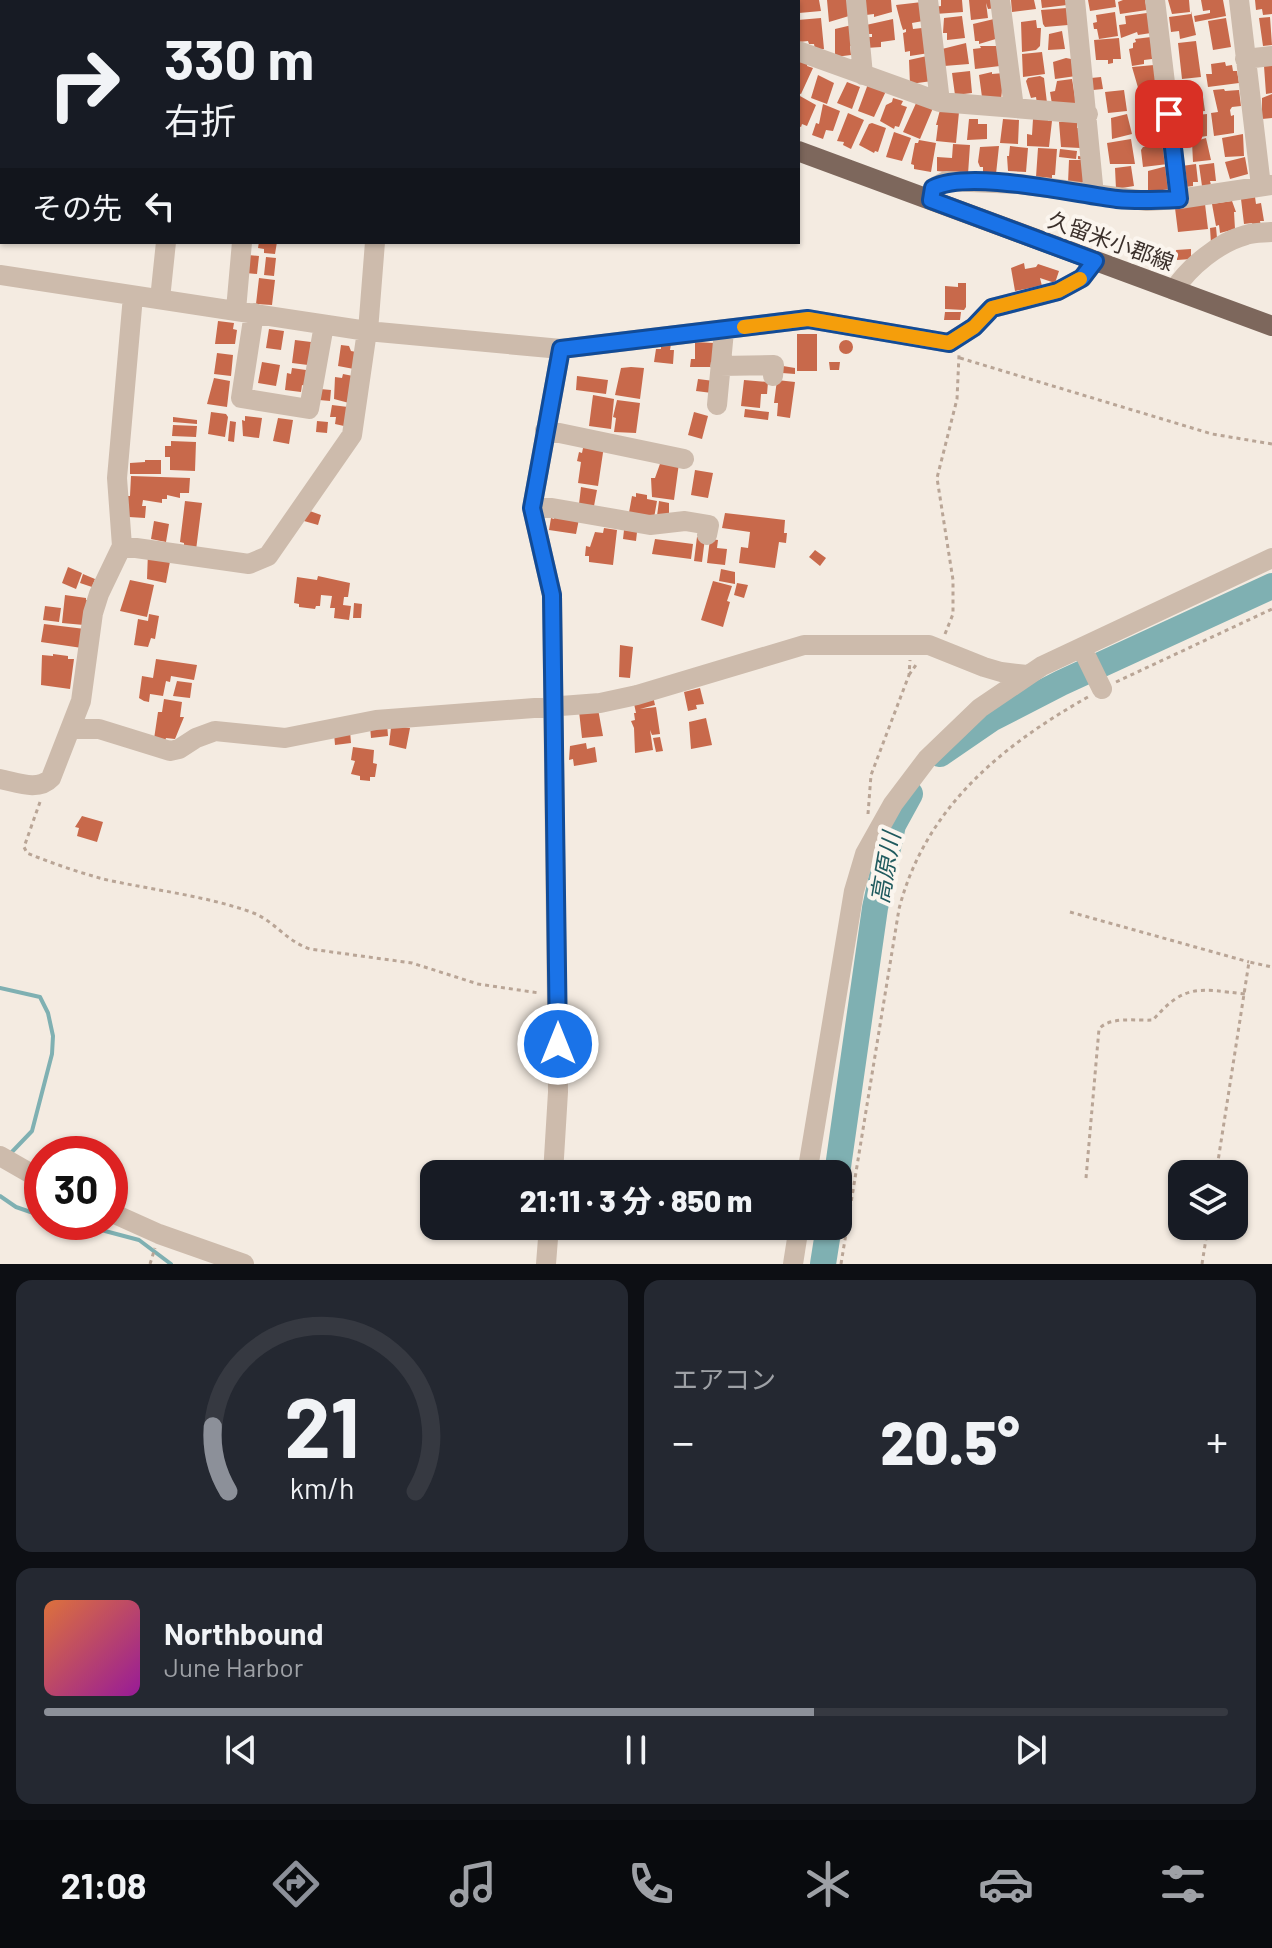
<!DOCTYPE html>
<html lang="ja">
<meta charset="utf-8">
<style>
body{margin:0;font-family:Barlow,"Noto Sans JP",sans-serif;background:#242831;color:#f1f3f6;height:100vh;display:flex;flex-direction:column;font-size:30px;white-space:nowrap}
*{box-sizing:border-box;margin:0}
p{font-size:26px;color:#9ea1a6}
.icon{flex:none;width:44px;height:44px;fill:none;stroke:currentColor;stroke-width:2;stroke-linecap:round;stroke-linejoin:round}
.map{position:relative;height:1264px;overflow:hidden}
.details{display:flex;flex-direction:column;gap:16px;padding:16px;background:#0d0f14;flex:1}
.details>*{flex:none}
.guide{position:absolute;left:0px;top:0px;width:800px;height:244px;box-shadow:0 2px 6px #0004;background:#171b24;color:#f1f3f6;overflow:hidden}
.tools{position:absolute;left:1168px;top:1160px;display:grid;gap:16px}
.tools a{display:grid;place-items:center;width:80px;height:80px;border-radius:16px;background:#171b24;box-shadow:0 2px 6px #0004;font-size:40px}
.speed{position:absolute;left:24px;top:1136px;display:flex;gap:16px;font-size:40px;font-weight:700;text-align:center}
.speed>*{display:grid;place-content:center;width:104px;height:104px;border-radius:50%;background:#171b24;box-shadow:0 2px 6px #0004;line-height:1}
.speed .limit{border:12px solid #d22;background:#fff;color:#111}
.pin{position:absolute;display:grid;place-items:center;width:68px;height:68px;color:#fff;margin:-34px;border-radius:16px;box-shadow:0 4px 12px #0006}
.me{position:absolute;width:88px;margin:-44px;rotate:0deg;stroke-linejoin:round;filter:drop-shadow(0 0 6px #0008)}
.turn{display:flex;align-items:center;gap:28px;height:168px;padding:0 32px;font-size:36px}
.turn .icon{width:104px;height:104px;stroke-width:2.5}
.turn b{display:block;font-size:56px;line-height:68px}
.then{display:flex;align-items:center;height:76px;padding:0 32px;background:#0003;gap:16px;font-size:30px}
.big{font-size:60px;font-weight:800;line-height:1.1}
.details .card{flex:1;display:flex;flex-direction:column;justify-content:center;gap:12px;min-width:0;padding:0 28px;border-radius:16px;background:#242831}
.details .dial{align-items:center;gap:0}
.dial svg{height:208px;overflow:visible;fill:none;stroke:#363941;stroke-width:7;stroke-linecap:round;text-anchor:middle}
.dial text{fill:#f1f3f6;stroke:none}
.song{display:flex;align-items:center;gap:24px}
.cover{width:96px;height:96px;border-radius:12px;background:linear-gradient(135deg,hsl(20 70% 55%),hsl(300 70% 35%))}
.played{height:8px;border-radius:4px;background:linear-gradient(90deg,#8c9099 65%,#363941 65%)}
.keys{display:flex;justify-content:space-around;direction:ltr}
.heat{display:flex;justify-content:space-between;align-items:center;font-size:44px;direction:ltr}
.details .tiles{flex:1;display:grid;gap:16px;grid-template-columns:1fr 1fr}
.card:last-child{grid-column:span 2}
.trip{position:absolute;left:420px;top:1160px;width:432px;height:80px;border-radius:16px;background:#171b24;box-shadow:0 2px 6px #0004;font-weight:800;line-height:80px;text-align:center}
.tab-bar{display:flex;height:128px;justify-content:space-around;align-items:center;background:#090b0e;color:#9ea1a6}
.tab-bar .icon{width:56px;height:56px}
.tab-bar .on{color:#8c9099}
.tab-bar b{font-size:36px;color:#f1f3f6}
.map>svg:first-child{display:block}
</style>
<div class="map">
<svg width="1272" height="1264" viewBox="0 0 1272 1264">
<rect width="100%" height="100%" fill="#f4ebe1"/>
<g fill="none" stroke-linecap="round" stroke-linejoin="round">
<path stroke="#7fb0b2" stroke-width="4" d="M0 988 40 997 48 1013 53 1036 52 1054 32 1131 9 1155
M0 1196 16 1207 42 1216
M71 1222 139 1240 171 1264"/>
<path stroke="#7fb0b2" stroke-width="26" d="M940 754 991 719 1061 683 1272 586
M837 1174 875 908 893 825 910 794
M823 1264 829 1226"/>
</g>
<path fill="#c8694b" d="M800 0H819L821 11 799 13Z
M827 0H847L849 16 829 22Z
M864 0H891L892 12 874 17V14L866 15Z
M941 0H962L963 12 935 14 934 7 941 6Z
M969 0H995L996 8 988 9 986 3 988 18 971 20Z
M1011 0H1034L1036 9 1012 12Z
M1041 0H1066L1067 5 1042 8Z
M1088 0H1115L1116 7 1090 11Z
M1123 0H1145L1147 10 1120 14 1118 2Z
M1168 0H1189L1190 12 1172 14Z
M1201 0H1223L1226 16 1195 22 1194 16 1210 13V10L1203 11Z
M1255 0H1272V14L1263 15 1262 9 1256 10Z
M922 2 923 21 912 23 913 29 922 28 929 53 910 56V51L905 52 903 33 906 32V29L903 30 901 24 896 5Z
M1067 8 1068 25 1045 27 1043 24 1041 10Z
M1191 11 1196 35 1180 39 1179 31 1171 32 1169 17 1191 14Z
M1115 12 1118 36 1099 39 1097 29H1094L1093 23 1097 22 1096 15Z
M1147 13 1151 33 1138 35 1137 32 1121 38 1119 25 1126 24 1125 16Z
M962 16 965 38 947 40V33H943L944 18Z
M1270 17 1272 45 1263 46 1259 18Z
M821 18 824 49H815L814 44H809L808 41 799 42 798 20Z
M1226 18 1231 47 1213 50 1208 21Z
M893 19 895 40 881 42V47L866 48 865 37H872V34H867L866 25Z
M994 19 999 38 979 44V41H975L973 24Z
M1036 20 1037 28H1041L1040 46 1036 50 1022 52 1021 22Z
M852 25 854 46H850L851 55 835 57V29Z
M1062 31 1065 49 1048 50 1049 34Z
M1151 37 1152 59 1144 60V64L1132 66 1129 49 1133 48V43L1136 42 1135 39Z
M1119 38 1121 59H1113V63L1108 64V60H1096L1094 40Z
M1196 41 1201 77 1182 79 1178 43Z
M966 43 969 64 944 66 942 49Z
M980 46H997L1000 66 975 69 973 49 981 48Z
M1042 52 1045 74 1023 77 1022 54Z
M927 56 932 81 910 84 909 60Z
M798 58 808 62 807 66 813 68 801 94 798 93Z
M1066 58 1071 59 1076 76 1055 79 1053 62Z
M1225 62 1226 66 1232 65 1233 71H1237L1239 83 1208 87 1206 74H1212L1211 64Z
M1154 65 1159 89 1139 91 1132 67Z
M1272 65V93L1266 94 1264 66Z
M970 71 972 93 955 95 952 73Z
M992 72V74L1004 73 1001 99 982 97 979 75Z
M818 75 834 83 827 104 811 98Z
M1040 76 1044 78 1047 103 1037 104 1036 97 1031 98 1030 95 1026 81 1028 78Z
M1101 77 1103 89 1093 90 1091 78Z
M1072 79 1076 103 1052 104 1050 92 1055 91 1057 81Z
M847 82 860 87 852 109 837 103Z
M868 84 886 91 874 117 858 111Z
M1184 84 1185 93 1172 94 1171 85Z
M1224 89 1225 91 1239 90 1241 106 1232 107 1230 110 1231 116 1234 115V133L1214 136 1211 113 1218 112 1213 90Z
M1124 90 1127 111 1108 113 1105 92Z
M1157 90 1160 110 1139 111 1136 93Z
M1202 90 1205 111 1182 113 1180 96Z
M1272 94V118L1262 119V98Z
M800 96 816 105 807 126 802 124 801 127 798 126Z
M893 98 903 101 901 105 907 107 899 127 895 126 894 129 880 121 886 105 892 102Z
M917 101 933 108 920 139 903 132Z
M823 104 840 111 833 131 826 130 823 139 812 135 816 123 819 124Z
M940 110 959 112 956 143 936 141 938 125H936Z
M848 113 864 120 851 149 843 145 844 142 837 141Z
M1127 114 1132 134 1112 139 1111 118Z
M1207 114V136L1194 138 1193 133 1189 134 1187 116Z
M1161 116 1164 135 1156 136V140L1142 142 1139 118Z
M1049 117 1048 121H1052L1049 147 1027 146V134L1032 135 1033 119Z
M969 119H978V124H987V139L967 140Z
M1003 119 1019 120 1018 144 1000 143Z
M1077 120V128H1081L1080 148 1061 147 1059 122Z
M872 123 886 128 878 152 875 151 874 153 859 145 869 124Z
M894 132 911 138 902 161 886 157Z
M1243 134 1244 156 1225 157 1222 138Z
M1206 138 1211 160 1193 162 1192 142Z
M1131 139 1135 164H1110L1107 143Z
M919 140 936 143 931 172 914 169V165L911 164 915 143H918Z
M953 144 970 145 968 174 937 171V157L952 158Z
M1166 145 1168 164 1143 167 1141 150 1143 147Z
M999 146 996 174 983 175V167H980L978 162 980 147Z
M1010 146 1028 148 1026 172 1008 171 1007 156H1009Z
M1038 148 1057 149 1055 175H1052V178L1036 177Z
M1060 149 1077 151 1076 159 1059 157Z
M1078 156 1087 157 1086 184 1068 183 1069 160H1083L1078 159Z
M1245 157 1248 174 1230 179 1225 162Z
M1214 163 1216 181H1210L1211 185 1202 186 1199 165Z
M1196 164 1198 182H1193V186L1185 187 1182 166Z
M1131 166 1134 186 1116 189 1115 168Z
M1167 166 1170 189 1148 192V171Z
M1255 197 1256 204 1261 203 1264 221H1260L1261 226 1253 227 1252 223 1244 224 1241 199Z
M1232 201 1236 212H1234L1235 229 1220 233 1219 225 1216 226 1212 204Z
M1205 204 1208 229 1178 232 1175 208Z
M1216 227 1217 238 1211 243 1210 228Z
M259 242H277L275 254 264 253V249L258 248Z
M1191 249V259L1177 260 1176 250Z
M1161 250H1173L1174 265H1163Z
M248 255 259 256 257 274 246 273Z
M266 257 276 258 274 276 264 275Z
M1024 263 1025 269 1036 267 1038 264 1059 271 1055 283 1040 278 1042 286 1015 291 1011 268Z
M259 278 275 280 272 305 256 304Z
M958 283H966V307L964 310 945 309V286L958 287Z
M945 312H961L960 320H944Z
M218 321 234 323 233 329 237 330 235 344H215Z
M269 329 284 331 281 350 266 348Z
M797 334H817V371H797Z
M295 340 311 342 308 365 292 363Z
M839 347a7 7 0 1 1 14 0a7 7 0 1 1-14 0Z
M695 342 714 343 713 367H690L691 359H695Z
M671 344 670 350H674L673 364 654 362 656 349H661V345Z
M341 345 349 346 351 351 356 352 354 369 338 366Z
M217 353 233 355 231 376 214 374Z
M262 362 280 365 276 386 258 383Z
M829 362H840L839 370H830Z
M783 366 795 368V374L782 373Z
M631 367 644 368 640 399 615 395 621 368Z
M292 368 306 370 305 386 302 385 301 392 285 390 287 373 291 374Z
M343 374 353 376 349 403 334 399 335 377 342 378Z
M577 376 608 380 606 394 576 390Z
M214 378 230 381 227 407 207 404Z
M698 379 714 381 712 393 696 391Z
M744 380 768 382 767 394H761L760 408 741 406Z
M777 380 795 382 790 418 777 416 778 403H774Z
M320 389 331 390 330 401 319 400Z
M593 395 614 399 611 429 589 426Z
M617 400 640 403 636 433 614 432 616 418 613 417Z
M332 405 348 407 344 426 335 424 336 417H330Z
M745 409 769 412 768 420 744 417Z
M211 412 226 414 228 417 225 437 208 434Z
M694 412 708 416 702 439 688 435Z
M245 416 262 418 259 438 243 436 242 420 245 421Z
M173 417 197 420V424L173 422Z
M278 418 293 420 289 444 273 441Z
M230 421 236 422 234 442 228 441Z
M317 421 328 422 327 433 316 432Z
M173 425 197 426 196 437 172 436Z
M171 441 196 442 195 471 170 470V457H165V446H171Z
M584 443 604 446 598 486 578 483 581 462 577 461 579 452 582 453Z
M145 460H161V474H130V463L145 462Z
M661 461 679 463 674 500 652 497 651 478H655Z
M695 470 713 473 708 498 691 495Z
M131 476 190 478 189 493H180V498L167 495V499H162V503L143 500 142 506H146L145 518 129 517 121 496H130Z
M581 487 597 490 594 506 579 504Z
M636 493 647 495V499L657 501 654 518H628L632 496 636 497Z
M185 501 202 503 196 550 184 549V543L180 542Z
M659 501 669 503V518L657 516Z
M307 510 321 515 318 525 304 521Z
M725 513 785 520 784 533H787L786 543 779 542 775 568 739 563 741 547 748 548 750 532 722 528Z
M555 515 579 519 576 534 549 530 551 518 554 519Z
M154 521 169 524 166 542 151 539Z
M604 528 617 530 613 565 589 562V556H585L586 546 590 547 595 532 603 533Z
M624 530 637 532 636 541 623 539Z
M697 537 705 538 702 562 694 561Z
M655 539 693 544 691 559 652 554Z
M710 539 718 540 717 548 727 549 725 565 707 563Z
M815 550 826 558 820 566 809 557Z
M148 552 171 556 166 583 147 579Z
M68 567 82 573 76 589 62 583Z
M721 569 735 572V584L719 581Z
M83 574 95 579 92 587 80 583Z
M318 576 350 583 348 597H344L343 605 351 606 349 620 334 618 335 608H330L332 596 321 595 320 606H316L315 609 299 607V604L294 603 297 577 317 580Z
M130 580 154 585 147 617 120 611Z
M713 581 732 586 727 601 730 602 723 627 701 620Z
M737 583 748 585 744 598 734 595Z
M65 595 86 598V600L91 601 84 625 62 623Z
M354 603 362 604 361 618H353Z
M45 606 61 608 59 622 43 620Z
M149 614 159 616 155 639 151 638 148 647 134 645 138 619 148 621Z
M44 624 85 629 82 648 41 642Z
M620 645 633 647 630 678 619 677Z
M53 654 68 656V659H74L70 689 41 685 42 655 53 656Z
M156 659 197 665 194 680 171 676 170 682 166 681 163 696 150 694 149 702 144 701 139 698 142 676 153 678Z
M177 681 192 683 190 698 173 696Z
M700 688 704 704 696 705 697 709 688 711 684 692Z
M653 696 655 705 640 709 656 707 660 734 652 735 650 730 653 750 635 753 634 728 631 721 635 720 634 713H636L633 699Z
M164 699 182 702 180 717H184L175 739 166 738 165 741 154 739 158 712H162Z
M598 709 603 736 582 738 579 711Z
M706 718 712 745 691 749 689 722Z
M387 724 388 736 371 738 370 726Z
M394 726 410 728 406 749 389 745 391 728Z
M350 731 351 743 335 745 334 733Z
M660 737 663 751 656 752 653 738Z
M586 743 587 749 595 747 597 762 574 766 573 759 569 760 570 746Z
M353 747 374 750 373 763 377 764 375 777H370V781L360 780V776L351 774 355 761 351 760Z
M82 816 103 822 97 842 77 836 79 828 75 827Z"/>
<g fill="none" stroke-linecap="round" stroke-linejoin="round">
<path stroke="#b9a596" stroke-width="3" stroke-dasharray="4 4" stroke-linecap="butt" d="M960 358 1212 434 1272 444
M945 634 953 614V580L937 478 957 399 959 355
M909 675 918 662
M1116 682 1272 609
M40 802 24 847 27 853C51 863 78 872 103 879 152 890 201 895 248 911 274 919 285 941 310 949L412 963 478 984 539 993
M868 814 871 775 909 675 910 660
M1070 912 1249 962
M1216 1174 1249 962 1272 967
M1086 1178 1099 1029C1110 1016 1136 1021 1153 1020 1185 983 1199 989 1245 994
M150 1264 155 1248
M841 1264 899 909C925 808 1001 746 1088 697
M1202 1264 1208 1226"/>
<path stroke="#cdbbac" stroke-width="20" d="M59 0H94
M253 0 256 2
M657 0 662 2
M774 0V2
M856 0 863 75
M928 0 940 102
M1000 0 1014 108
M1075 0 1094 195
M1155 0 1179 199
M1239 0 1261 186
M635 2V0
M0 39H2
M798 51 940 102 1088 114
M1245 59 1272 56
M931 200 933 188 946 181 1019 184 1147 201 1179 199 1272 185
M0 275 367 331 561 349 808 319 949 343 974 327 992 308 1058 291 1082 278 1095 261
M1174 290C1189 267 1219 242 1246 235 1254 232 1264 233 1272 232
M160 299 166 242
M236 310 242 242
M254 313 241 398 309 409 324 325
M368 331 375 242
M720 366 774 365 773 376
M717 405 724 331
M545 430 684 459
M532 508H552L650 525 685 521 709 525 707 535
M122 546 249 564 268 556 352 435 367 331
M1082 648 1102 689
M71 729H99L170 751 179 749 196 738 215 731 285 738 376 720 600 703 637 695 804 645H929L984 667 1001 672 1027 675
M0 779C16 782 38 792 51 778L81 701 93 613 99 594 122 546 117 478 133 296
M0 1156 42 1180
M553 1174 558 1092 552 595 532 508 561 349
M807 1174 854 891 865 854 893 804 927 759 980 708 1042 666 1272 558
M110 1212 159 1234 244 1264
M546 1264 549 1226
M793 1264 799 1226"/>
<path stroke="#7d675c" stroke-width="20" d="M385 0 390 2
M798 151 1272 326"/>
</g>
<g fill="none" stroke-linecap="round" stroke-linejoin="round">
<g stroke="#114b97" stroke-width="20">
<path id="route" d="M558 1044 552 595 532 508 561 349 808 319 949 343 974 327 992 308 1058 291 1082 278 1095 261 931 200 933 188C969 169 1074 194 1117 199 1137 201 1158 200 1179 199L1169 114"/>
</g>
<use href="#route" stroke="#1a73e8" stroke-width="14"/>
<path stroke="#f59e0b" stroke-width="14" d="M744 327 808 319 949 343 974 327 992 308 1058 291 1080 279"/>
</g>
<g text-anchor="middle" stroke-width="8" stroke-linejoin="round" paint-order="stroke">
<g font-size="22" fill="#3b302b" stroke="#fbf5ee">
<text transform="translate(1111 241) rotate(20)" y="8">久留米小郡線</text>
</g>
<g font-size="24" font-style="italic" fill="#1f5a5e" stroke="#fbf5ee">
<text transform="translate(886 868) rotate(-80)" y="8">高原川</text>
</g>
</g>
</svg>
<div class="tools">
<a><svg class="icon" aria-label="layers" viewBox="0 0 24 24"><path d="M12 4l9 5-9 5-9-5zM3 14l9 5 9-5"/></svg></a>
</div>
<div class="speed"><div class="limit">30</div></div>
<div class="pin" style="left:1169px;top:114px;background:#d93025"><svg class="icon" aria-label="arrive" viewBox="0 0 24 24"><path d="M6 21V4h12l-3 4 3 4H6"/></svg></div>
<svg class="me" style="left:558px;top:1044px" viewBox="-20 -20 40 40"><circle r="17" fill="#1a73e8" stroke="#fff" stroke-width="3"/><path d="M0-11L8 9 0 5-8 9z" fill="#fff"/></svg>
<div class="trip">21:11 · 3 分 · 850 m</div>
<div class="guide">
<div class="turn"><svg class="icon" aria-label="right" viewBox="0 0 24 24"><path d="M7 20v-9h11M14 6l5 5-5 5"/></svg><div><b>330 m</b>右折</div></div>
<div class="then">その先<svg class="icon" aria-label="left" viewBox="0 0 24 24"><path d="M17 20v-9H6M10 6l-5 5 5 5"/></svg></div>
</div>
</div>
<section class="details">
<div class="tiles">
<div class="card dial"><svg viewBox="0 0 100 80">
<path d="M14 69A42 42 0 1 1 86 69"/>
<path d="M14 69A42 42 0 0 1 8 44" stroke="#8c9099"/>
<text x="50" y="56" font-size="32" font-weight="700">21</text>
<text x="50" y="72" font-size="11">km/h</text>
</svg></div>
<div class="card"><p>エアコン</p>
<div class="heat"><a>−</a><b class="big">20.5°</b><a>+</a></div>
</div>
<div class="card">
<div class="song"><i class="cover"></i><div><b>Northbound</b><p>June Harbor</p></div></div>
<div class="played"></div>
<div class="keys"><svg class="icon" aria-label="previous" viewBox="0 0 24 24"><path d="M18 5L8 12l10 7zM5 5v14"/></svg><svg class="icon" aria-label="pause" viewBox="0 0 24 24"><path d="M8 5v14M16 5v14"/></svg><svg class="icon" aria-label="next" viewBox="0 0 24 24"><path d="M6 5l10 7-10 7zM19 5v14"/></svg></div>
</div>
</div>
</section>
<nav class="tab-bar">
<b>21:08</b>
<svg class="icon on" aria-label="directions" viewBox="0 0 24 24"><path d="M12 3l9 9-9 9-9-9zM9 14v-3h6M13 9l2 2-2 2"/></svg>
<svg class="icon" aria-label="music" viewBox="0 0 24 24"><path d="M9 18V5l10-2v13"/><circle cx="6" cy="18" r="3"/><circle cx="16" cy="16" r="3"/></svg>
<svg class="icon" aria-label="phone" viewBox="0 0 24 24"><path d="M5 4h4l2 5-3 2q2 4 5 5l2-3 5 2v4C11 20 4 13 5 4z"/></svg>
<svg class="icon" aria-label="climate" viewBox="0 0 24 24"><path d="M12 3v18M4 7l16 10M4 17L20 7"/></svg>
<svg class="icon" aria-label="car" viewBox="0 0 24 24"><path d="M5 17H2v-5l4-1 3-4h7l3 4 3 1v5h-3M9 17h6M6 11h13"/><circle cx="7" cy="17" r="2"/><circle cx="17" cy="17" r="2"/></svg>
<svg class="icon" aria-label="filters" viewBox="0 0 24 24"><path d="M4 7h16M4 17h16"/><circle cx="9" cy="7" r="2"/><circle cx="15" cy="17" r="2"/></svg>
</nav>
